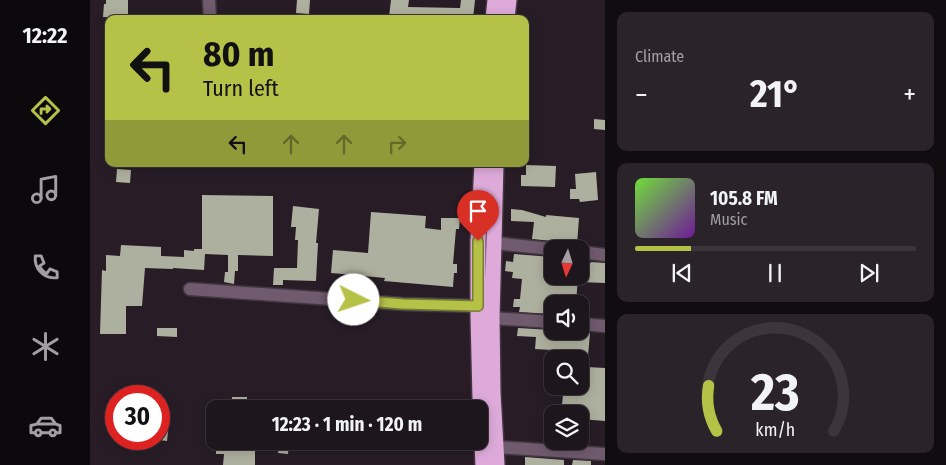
<!DOCTYPE html>
<meta charset="utf-8">
<style>
body{margin:0;font-family:"Fira Sans Condensed",sans-serif;background:#2b232a;color:#f1f3f6;height:100vh;display:flex;flex-direction:column;font-size:19px;white-space:nowrap}
*{box-sizing:border-box;margin:0}
p{font-size:16px;color:#a19fa4}
.icon{flex:none;width:28px;height:28px;fill:none;stroke:currentColor;stroke-width:2;stroke-linecap:round;stroke-linejoin:round}
.map{position:relative;flex:1;overflow:hidden}
.side{display:flex;flex-direction:column;gap:12px;padding:12px;background:#100c10;width:341px}
.side>*{flex:none}
.banner{position:absolute;left:15px;top:15px;width:424px;height:152px;border-radius:10px;box-shadow:0 2px 12px #0003,0 0 0 1px #3c353b;background:#b6c148;color:#111;overflow:hidden}
.needle{width:32px;rotate:184deg}
.buttons{position:absolute;left:454px;top:240px;display:grid;gap:10px}
.buttons a{display:grid;place-items:center;width:45px;height:45px;border-radius:10px;background:#1e161d;box-shadow:0 2px 12px #0003,0 0 0 1px #3c353b;font-size:25px}
.speed{position:absolute;left:15px;top:385px;display:flex;gap:10px;font-size:25px;font-weight:700;text-align:center}
.speed>*{display:grid;place-content:center;width:65px;height:65px;border-radius:50%;background:#1e161d;box-shadow:0 2px 12px #0003,0 0 0 1px #3c353b;line-height:1}
.speed .limit{border:8px solid #d22;background:#fff;color:#111}
.pin{position:absolute;display:grid;place-items:center;width:42px;height:42px;color:#fff;margin:-51px -21px;border-radius:50% 50% 50% 0;rotate:-45deg;box-shadow:0 0 5px #0007}
.pin .icon{rotate:45deg}
.me{position:absolute;width:55px;margin:-28px;rotate:94deg;stroke-linejoin:round;filter:drop-shadow(0 0 4px #0008)}
.turn{display:flex;align-items:center;gap:18px;height:105px;padding:0 15px;font-size:22px}
.turn .icon{width:65px;height:65px;stroke-width:2.5}
.turn b{display:block;font-size:35px;line-height:42px}
.lanes{display:flex;align-items:center;height:48px;padding:0 15px;background:#0003;justify-content:center;gap:25px;direction:ltr}
.lanes .off{opacity:.35}
.big{font-size:38px;font-weight:700;line-height:1.1}
.side .card{flex:1;display:flex;flex-direction:column;justify-content:center;gap:8px;min-width:0;padding:0 18px;border-radius:10px;background:#2b232a}
.side .dial{align-items:center;gap:0}
.dial svg{height:130px;overflow:visible;fill:none;stroke:#3c353b;stroke-width:7;stroke-linecap:round;text-anchor:middle}
.dial text{fill:#f1f3f6;stroke:none}
.song{display:flex;align-items:center;gap:15px}
.cover{width:60px;height:60px;border-radius:8px;background:linear-gradient(135deg,hsl(100 70% 55%),hsl(280 70% 35%))}
.played{height:5px;border-radius:2px;background:linear-gradient(90deg,#b6c148 20%,#3c353b 20%)}
.keys{display:flex;justify-content:space-around;direction:ltr}
.heat{display:flex;justify-content:space-between;align-items:center;font-size:28px;direction:ltr}
.trip{position:absolute;left:116px;top:400px;width:282px;height:50px;border-radius:10px;background:#1e161d;box-shadow:0 2px 12px #0003,0 0 0 1px #3c353b;font-weight:700;line-height:50px;text-align:center}
main{display:flex;flex:1;min-height:0}
.tabs{display:flex;flex-direction:column;width:90px;justify-content:space-around;align-items:center;background:#0c090c;color:#a19fa4}
.tabs .icon{width:35px;height:35px}
.tabs .selected{color:#b6c148}
.tabs b{font-size:22px;color:#f1f3f6}
.map>svg:first-child{display:block}
</style>
<main>
<nav class="tabs">
<b>12:22</b>
<svg class="icon selected" aria-label="directions" viewBox="0 0 24 24"><path d="M12 3l9 9-9 9-9-9zM9 14v-3h6M13 9l2 2-2 2"/></svg>
<svg class="icon" aria-label="music" viewBox="0 0 24 24"><path d="M9 18V5l10-2v13"/><circle cx="6" cy="18" r="3"/><circle cx="16" cy="16" r="3"/></svg>
<svg class="icon" aria-label="phone" viewBox="0 0 24 24"><path d="M5 4h4l2 5-3 2q2 4 5 5l2-3 5 2v4C11 20 4 13 5 4z"/></svg>
<svg class="icon" aria-label="climate" viewBox="0 0 24 24"><path d="M12 3v18M4 7l16 10M4 17L20 7"/></svg>
<svg class="icon" aria-label="car" viewBox="0 0 24 24"><path d="M5 17H2v-5l4-1 3-4h7l3 4 3 1v5h-3M9 17h6M6 11h13"/><circle cx="7" cy="17" r="2"/><circle cx="17" cy="17" r="2"/></svg>
</nav>
<div class="map">
<svg width="515" height="465" viewBox="0 0 515 465">
<rect width="100%" height="100%" fill="#281d27"/>
<path fill="#aeb09f" d="M16 0H38V18L13 17 14 4H16Z
M207 0H220L219 14 206 13Z
M301 0H319L318 7 370 8 371 0H385L383 19 361 18V19H313L299 17Z
M504 119 515 120V130L504 129Z
M436 165 466 166 465 187 431 186V175H436Z
M27 169 41 170 40 183 26 182Z
M506 172 508 200 490 202 489 199H480V189H486L485 174Z
M112 195 183 196V256L148 255V271H145L144 284 134 282 135 272H138V255L115 254 114 270 83 268V269L55 268 52 306H36V334H10L12 270 16 271V255L30 256 31 245 71 247V256L94 257V250L104 251V249H112Z
M203 206 229 209 226 243H228L226 281 193 280V285H183L184 268H207L208 240H205L206 227H201Z
M421 209 432 210 456 217V215L489 218 487 245H485L468 244 463 241 442 239 444 222 421 221Z
M281 212 336 216 335 228 351 230V218H370L369 229H366L363 264H367V273H364L363 287 294 281 295 278 241 273 243 250 278 253Z
M424 254 462 257V276H488L486 304H462V314L429 312 430 307H423L424 299H430L432 279 422 278 423 272 415 271 416 261 423 262Z
M490 262 501 263V262L515 263V283L490 282Z
M67 328H87V337L67 336Z
M428 328 462 330V331H487L500 333 497 367 515 368V421L490 419V414H471L474 386H490V355L462 352V350L445 349 446 337 427 336Z
M142 397H157V409H141Z
M69 407 79 408 78 423H79L77 441 69 440Z
M126 441H156L155 448H165V465H133L134 454H126Z
M190 441H199L198 454 188 453Z
M435 457 474 460V465H435Z
M483 460 501 461V465H482Z"/>
<g fill="none" stroke-linecap="round" stroke-linejoin="round">
<g stroke="#423741" stroke-width="15">
<path id="minor" d="M119 0 120 19
M404 243 462 249
M490 252 515 255
M100 289 313 304 388 306
M402 318 462 322
M490 324 515 326
M406 447 515 454"/>
</g>
<g stroke="#423741" stroke-width="18">
<path id="highway" d="M403 19 405 0
M417 19 419 0
M392 164 388 241V316L390 398 393 465
M406 164 402 318 403 393 407 465"/>
</g>
<use href="#minor" stroke="#6f5a6e" stroke-width="12"/>
<use href="#highway" stroke="#deaada" stroke-width="15"/>
</g>
<g fill="none" stroke-linecap="round" stroke-linejoin="round">
<g stroke="#767d2f" stroke-width="12">
<path id="route" d="M264 300 313 304 388 306V241"/>
</g>
<use href="#route" stroke="#b6c148" stroke-width="9"/>
</g>
</svg>
<div class="buttons">
<a><svg class="needle" viewBox="-14 -14 28 28"><path d="M0-13l5 13h-10z" fill="#e53935"/><path d="M0 13l5-13h-10z" fill="#a19fa4"/></svg></a>
<a><svg class="icon" aria-label="sound" viewBox="0 0 24 24"><path d="M4 9h4l5-4v14l-5-4H4zM17 9q2 3 0 6"/></svg></a>
<a><svg class="icon" aria-label="search" viewBox="0 0 24 24"><circle cx="10" cy="10" r="6"/><path d="M15 15l6 6"/></svg></a>
<a><svg class="icon" aria-label="layers" viewBox="0 0 24 24"><path d="M12 4l9 5-9 5-9-5zM3 14l9 5 9-5"/></svg></a>
</div>
<div class="speed"><div class="limit">30</div></div>
<div class="pin" style="left:388px;top:241px;background:#d93025"><svg class="icon" aria-label="arrive" viewBox="0 0 24 24"><path d="M6 21V4h12l-3 4 3 4H6"/></svg></div>
<svg class="me" style="left:264px;top:300px" viewBox="-20 -20 40 40"><circle r="19" fill="#fff"/><path d="M0-13L10 11 0 6-10 11z" fill="#b6c148"/></svg>
<div class="trip">12:23 · 1 min · 120 m</div>
<div class="banner">
<div class="turn"><svg class="icon" aria-label="left" viewBox="0 0 24 24"><path d="M17 20v-9H6M10 6l-5 5 5 5"/></svg><div><b>80 m</b>Turn left</div></div>
<div class="lanes"><svg class="icon" aria-label="left" viewBox="0 0 24 24"><path d="M17 20v-9H6M10 6l-5 5 5 5"/></svg><svg class="icon off" aria-label="ahead" viewBox="0 0 24 24"><path d="M12 20V5M6 11l6-6 6 6"/></svg><svg class="icon off" aria-label="ahead" viewBox="0 0 24 24"><path d="M12 20V5M6 11l6-6 6 6"/></svg><svg class="icon off" aria-label="right" viewBox="0 0 24 24"><path d="M7 20v-9h11M14 6l5 5-5 5"/></svg></div>
</div>
</div>
<section class="side">
<div class="card"><p>Climate</p>
<div class="heat"><a>−</a><b class="big">21°</b><a>+</a></div>
</div>
<div class="card">
<div class="song"><i class="cover"></i><div><b>105.8 FM</b><p>Music</p></div></div>
<div class="played"></div>
<div class="keys"><svg class="icon" aria-label="previous" viewBox="0 0 24 24"><path d="M18 5L8 12l10 7zM5 5v14"/></svg><svg class="icon" aria-label="pause" viewBox="0 0 24 24"><path d="M8 5v14M16 5v14"/></svg><svg class="icon" aria-label="next" viewBox="0 0 24 24"><path d="M6 5l10 7-10 7zM19 5v14"/></svg></div>
</div>
<div class="card dial"><svg viewBox="0 0 100 80">
<path d="M14 69A42 42 0 1 1 86 69"/>
<path d="M14 69A42 42 0 0 1 9 41" stroke="#b6c148"/>
<text x="50" y="56" font-size="32" font-weight="700">23</text>
<text x="50" y="72" font-size="11">km/h</text>
</svg></div>
</section>
</main>
